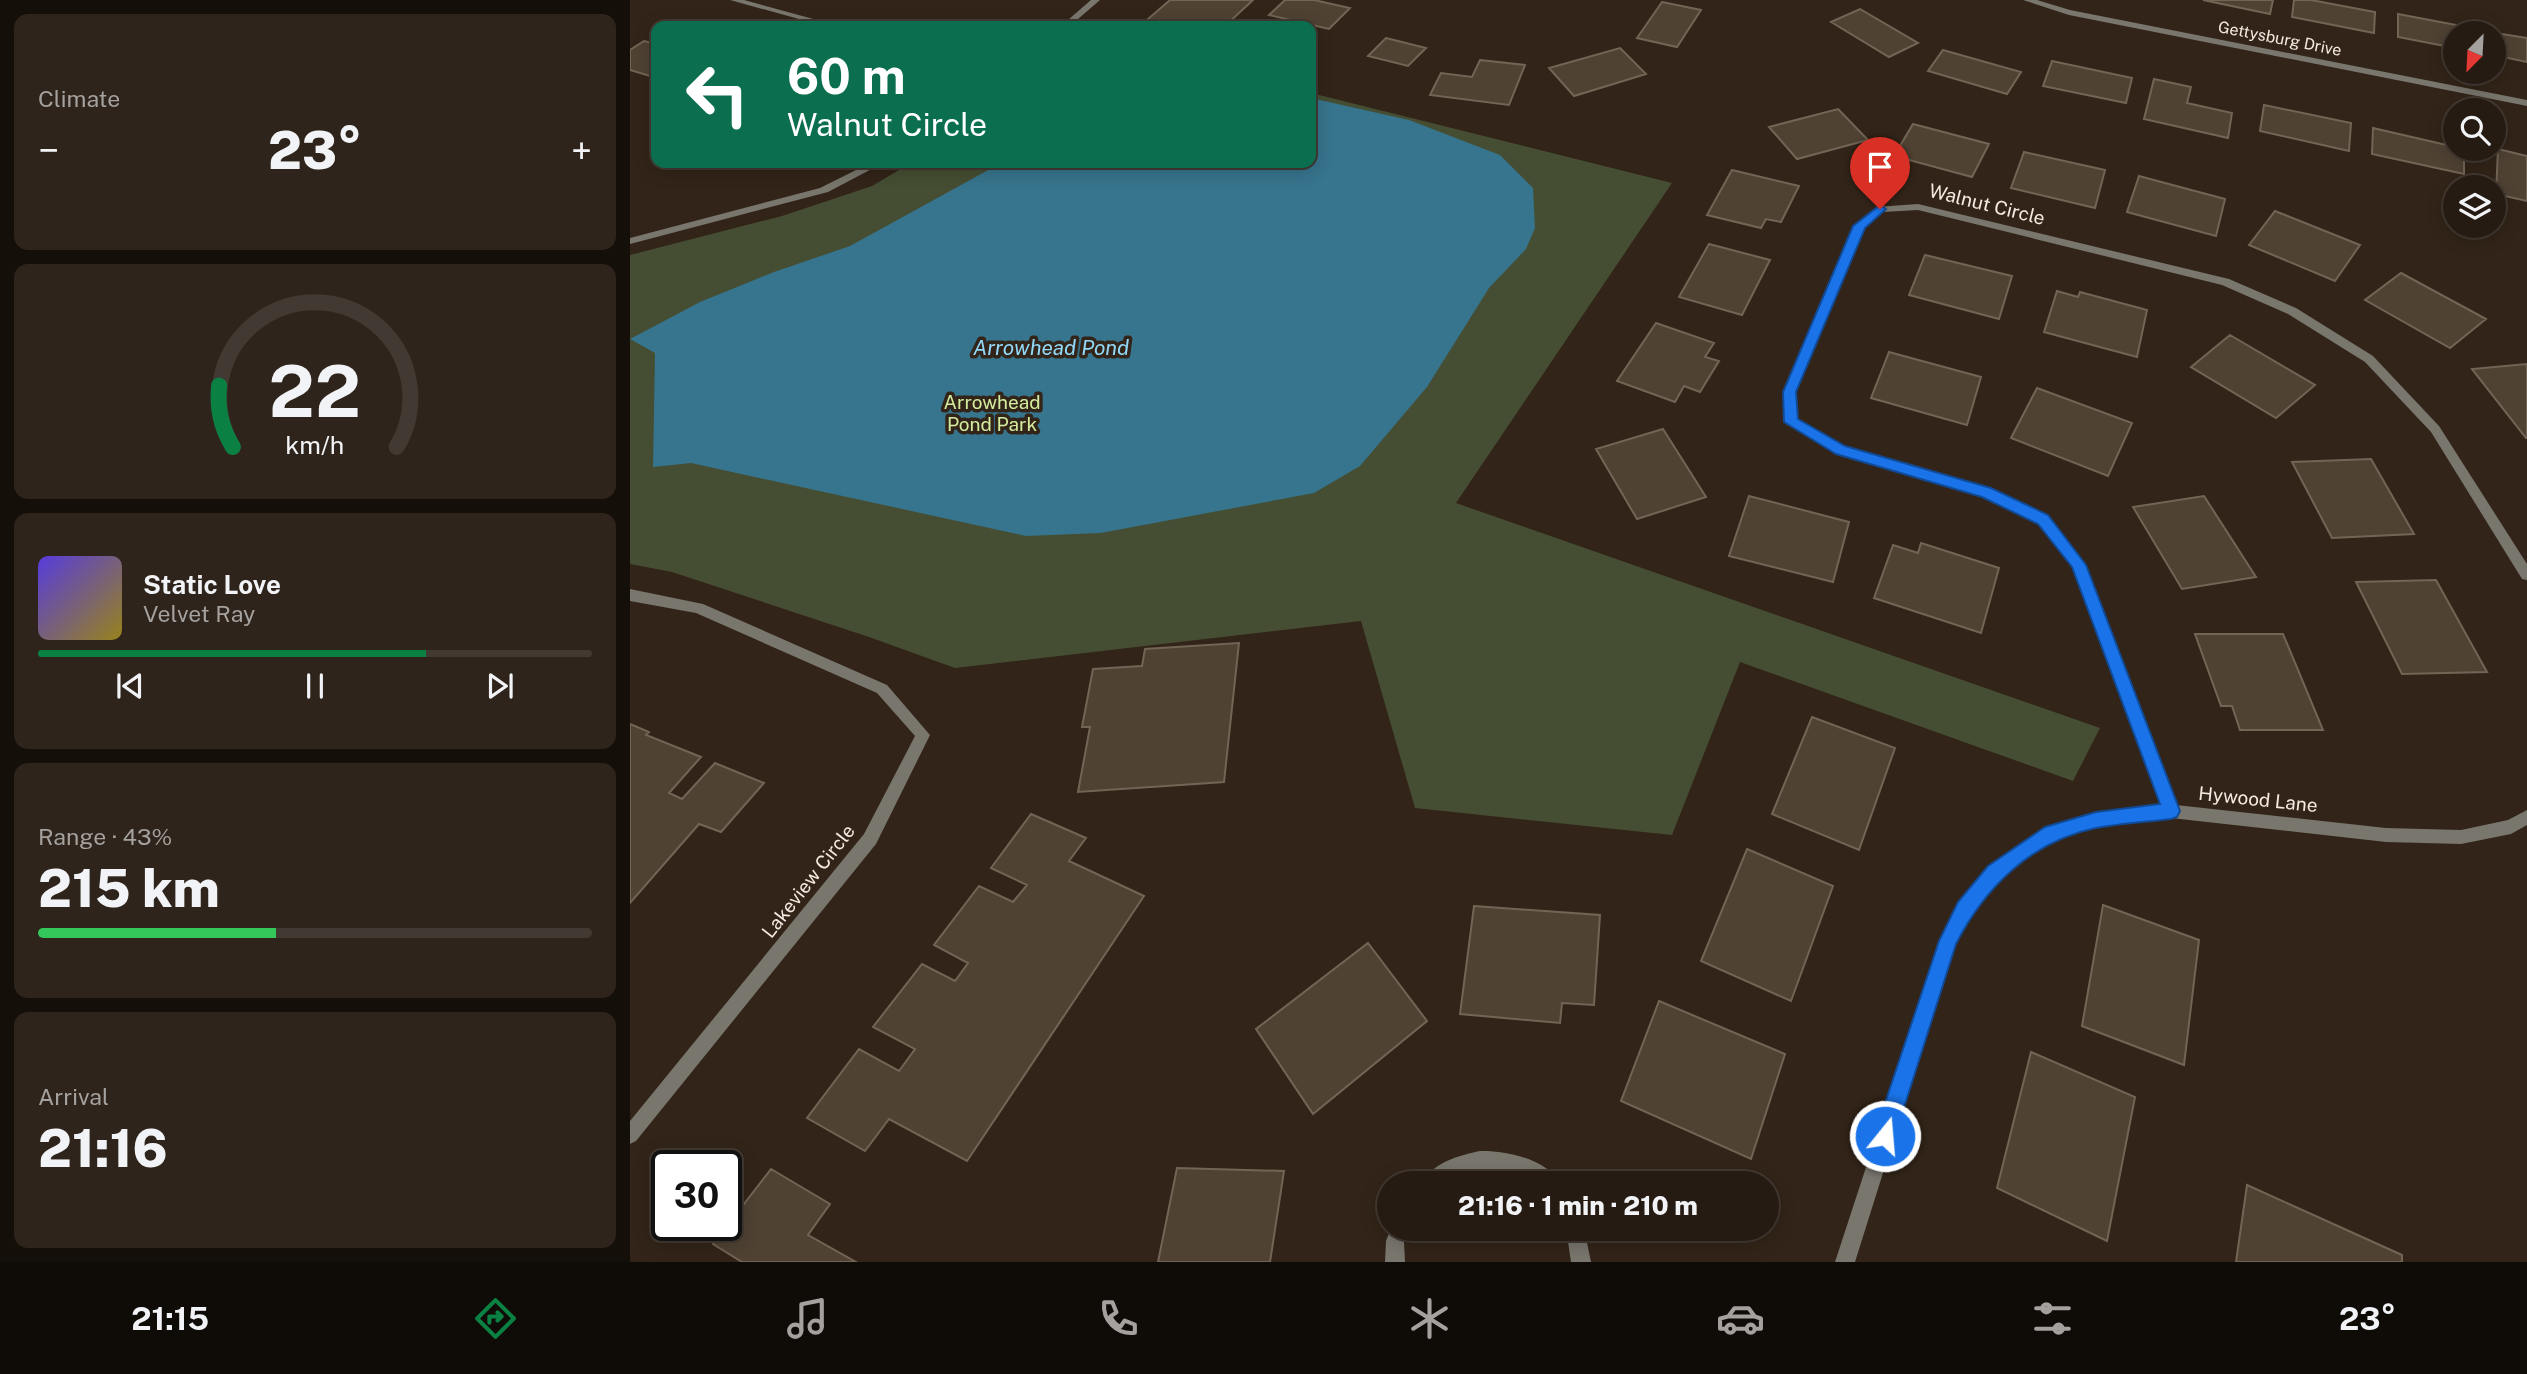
<!DOCTYPE html>
<meta charset="utf-8">
<style>
body{margin:0;font-family:"Public Sans",sans-serif;background:#2e241b;color:#f1f3f6;height:100vh;display:flex;flex-direction:column;font-size:26px;white-space:nowrap}
*{box-sizing:border-box;margin:0}
p{font-size:23px;color:#a4a19f}
.icon{flex:none;width:38px;height:38px;fill:none;stroke:currentColor;stroke-width:2;stroke-linecap:round;stroke-linejoin:round}
.map{position:relative;flex:1;overflow:hidden}
.details{display:flex;flex-direction:column;gap:14px;padding:14px;background:#150f0a;width:630px}
.details>*{flex:none}
.banner{position:absolute;left:21px;top:21px;width:665px;height:147px;border-radius:14px;box-shadow:0 4px 18px #0003,0 0 0 2px #423932;background:#0b6e4f;color:#fff;overflow:hidden}
.needle{width:46px;rotate:204deg}
.controls{position:absolute;left:1813px;top:21px;display:grid;gap:14px}
.controls a{display:grid;place-items:center;width:63px;height:63px;border-radius:50%;background:#261b12;box-shadow:0 4px 18px #0003,0 0 0 2px #423932;font-size:35px}
.speed{position:absolute;left:21px;top:1150px;display:flex;gap:14px;font-size:35px;font-weight:700;text-align:center}
.speed>*{display:grid;place-content:center;width:91px;height:91px;border-radius:50%;background:#261b12;box-shadow:0 4px 18px #0003,0 0 0 2px #423932;line-height:1}
.speed .limit{border:4px solid #111;border-radius:10px;background:#fff;color:#111}
.pin{position:absolute;display:grid;place-items:center;width:60px;height:60px;color:#fff;margin:-72px -30px;border-radius:50% 50% 50% 0;rotate:-45deg;box-shadow:0 0 7px #0007}
.pin .icon{rotate:45deg}
.me{position:absolute;width:77px;margin:-38px;rotate:17deg;stroke-linejoin:round;filter:drop-shadow(0 0 5px #0008)}
.turn{display:flex;align-items:center;gap:24px;height:147px;padding:0 21px;font-size:32px}
.turn .icon{width:91px;height:91px;stroke-width:2.5}
.turn b{display:block;font-size:49px;line-height:60px}
.big{font-size:52px;font-weight:800;line-height:1.1}
.details .card{flex:1;display:flex;flex-direction:column;justify-content:center;gap:10px;min-width:0;padding:0 24px;border-radius:14px;background:#2e241b}
.details .dial{align-items:center;gap:0}
.dial svg{height:182px;overflow:visible;fill:none;stroke:#423932;stroke-width:7;stroke-linecap:round;text-anchor:middle}
.dial text{fill:#f1f3f6;stroke:none}
.song{display:flex;align-items:center;gap:21px}
.cover{width:84px;height:84px;border-radius:10px;background:linear-gradient(135deg,hsl(250 70% 55%),hsl(50 70% 35%))}
.played{height:7px;border-radius:4px;background:linear-gradient(90deg,#0b8043 70%,#423932 70%)}
.keys{display:flex;justify-content:space-around;direction:ltr}
.heat{display:flex;justify-content:space-between;align-items:center;font-size:38px;direction:ltr}
.charge{height:10px;border-radius:5px;background:linear-gradient(90deg,#34c759 43%,#423932 0)}
.trip{position:absolute;left:747px;top:1171px;width:402px;height:70px;border-radius:35px;background:#261b12;box-shadow:0 4px 18px #0003,0 0 0 2px #423932;font-weight:800;line-height:70px;text-align:center}
.tab-bar{display:flex;height:112px;justify-content:space-around;align-items:center;background:#0f0b07;color:#a4a19f}
.tab-bar .icon{width:49px;height:49px}
.tab-bar .current{color:#0b8043}
.tab-bar b{font-size:32px;color:#f1f3f6}
main{display:flex;flex:1;min-height:0}
.map>svg:first-child{display:block}
</style>
<main>
<section class="details">
<div class="card"><p>Climate</p>
<div class="heat"><a>−</a><b class="big">23°</b><a>+</a></div>
</div>
<div class="card dial"><svg viewBox="0 0 100 80">
<path d="M14 69A42 42 0 1 1 86 69"/>
<path d="M14 69A42 42 0 0 1 8 42" stroke="#0b8043"/>
<text x="50" y="56" font-size="32" font-weight="700">22</text>
<text x="50" y="72" font-size="11">km/h</text>
</svg></div>
<div class="card">
<div class="song"><i class="cover"></i><div><b>Static Love</b><p>Velvet Ray</p></div></div>
<div class="played"></div>
<div class="keys"><svg class="icon" aria-label="previous" viewBox="0 0 24 24"><path d="M18 5L8 12l10 7zM5 5v14"/></svg><svg class="icon" aria-label="pause" viewBox="0 0 24 24"><path d="M8 5v14M16 5v14"/></svg><svg class="icon" aria-label="next" viewBox="0 0 24 24"><path d="M6 5l10 7-10 7zM19 5v14"/></svg></div>
</div>
<div class="card"><p>Range · 43%</p><b class="big">215 km</b><div class="charge"></div></div>
<div class="card"><p>Arrival</p><b class="big">21:16</b></div>
</section>
<div class="map">
<svg width="1897" height="1262" viewBox="0 0 1897 1262">
<rect width="100%" height="100%" fill="#322418"/>
<path fill="#454e32" d="M681 93 1042 183 826 503 1470 728 1443 781 1110 662 1042 835 785 808 731 621 325 668 239 637 42 572 0 564V255L152 216 242 186 281 163H681Z"/>
<path fill="#37748d" d="M681 98 779 120 870 155 903 188 905 228 896 249 859 288 797 387 730 466 684 493 471 533 396 536 61 463 23 467 25 353 0 339 70 302 144 272 220 246 371 163H681Z"/>
<path fill="#4f4233" stroke="#726555" stroke-width="2" d="M540 0H623L595 26H510Z
M655 0H684L720 8 699 29 639 15Z
M1573 0H1643L1640 14Z
M1664 0H1681L1745 12 1744 33 1662 17Z
M1032 2 1071 10 1047 47 1007 38Z
M1230 9 1288 43 1259 57 1201 22Z
M1768 14 1853 30V33H1825V48L1768 37Z
M1872 34 1897 38V62L1873 57Z
M756 38 796 48 778 66 738 56Z
M14 41 26 44V75L23 77 0 70V50Z
M990 48 1016 74 944 96 919 68Z
M1313 50 1391 72 1377 94 1298 71Z
M850 60 895 65 879 105 800 95 811 73 842 77Z
M1422 61 1502 78 1496 103 1413 86Z
M1524 79 1561 87 1557 103 1602 113 1598 138 1514 119Z
M1634 105 1721 123 1719 151 1630 131Z
M1208 109 1238 140 1167 159 1139 127Z
M1283 124 1359 144 1342 177 1264 156Z
M1743 128 1834 149V174L1742 154Z
M1868 149 1897 156V201L1866 194Z
M1394 152 1475 170 1465 208 1381 188Z
M1102 170 1169 186 1151 222 1136 219 1131 228 1077 215Z
M1509 176 1595 199 1586 236 1497 212Z
M1645 211 1730 245 1705 281 1619 245Z
M1079 244 1140 260 1112 315 1049 297Z
M1295 255 1382 276 1369 319 1279 295Z
M1771 273 1856 319 1820 348 1735 300Z
M1427 291 1448 297 1450 292 1517 310 1507 357 1414 332Z
M1026 323 1084 343 1075 357 1089 361 1070 392 1054 386 1045 402 987 381Z
M1600 335 1685 385 1646 418 1561 367Z
M1259 352 1351 377 1337 425 1241 398Z
M1897 364V438H1896L1842 369Z
M1407 388 1502 423 1478 476 1381 438Z
M1033 429 1076 497 1007 519 966 449Z
M1741 459 1784 534 1702 538 1662 462Z
M1119 496 1219 522 1203 582 1099 556Z
M1574 496 1626 577 1552 589 1503 507Z
M1291 543 1369 568 1351 633 1244 598 1263 545 1288 553Z
M1806 580 1857 672 1772 674 1726 582Z
M1565 634H1653L1693 730H1610L1602 706H1591Z
M609 643 594 782 448 792 460 727H452L463 669 512 666 515 649Z
M1182 717 1265 748 1229 850 1142 814Z
M0 724 19 732 16 735 71 757 39 793 52 799 85 763 134 783 91 832 69 824 0 903Z
M401 814 456 838 439 861 514 896 337 1161 259 1119 235 1151 177 1118 229 1049 269 1071 285 1049 243 1027 292 964 325 981 338 963 304 945 349 886 383 902 397 885 361 868Z
M1117 849 1203 886 1161 1001 1071 961Z
M1473 905 1569 940 1554 1065 1452 1026Z
M844 906 970 915 964 1005 932 1003 930 1023 830 1014Z
M738 943 797 1021 683 1114 626 1029Z
M1029 1001 1155 1054 1121 1159 991 1101Z
M1401 1052 1505 1097 1477 1241 1367 1188Z
M547 1168 654 1171 640 1262H528Z
M141 1169 200 1204 178 1235 226 1262H112L83 1244Z
M1617 1185 1772 1255V1262H1606Z"/>
<g fill="none" stroke-linecap="round" stroke-linejoin="round">
<path fill="#78766d" fill-rule="evenodd" d="M100 0H114L209 26H194Z
M461 0H470L440 26H431Z
M1393 0H1407L1440 10 1897 100V106L1439 15Z
M240 163H253L198 192 0 244V238L190 188Z
M1288 204 1599 279 1666 308 1743 356 1809 426 1897 564V580L1892 579 1801 432 1735 362 1658 314 1592 285 1288 210 1253 212 1234 228 1166 392 1167 420 1215 447 1361 490 1418 516 1455 565 1546 805 1756 828 1831 830 1878 820 1897 810V825L1881 834 1831 844 1756 842 1541 818 1466 827 1420 842 1371 877 1341 914 1325 944 1225 1262H1205L1310 941C1338 874 1395 827 1466 813 1487 809 1510 808 1531 805L1442 567 1408 524 1352 497 1207 453 1157 425 1155 422 1154 392 1224 226 1246 207Z
M0 589 73 604 257 685 300 735 246 844 6 1141 0 1144V1121L234 834 285 736 247 693 66 613 0 601Z
M850 1151C873 1150 919 1159 929 1183H906L888 1174 863 1169 837 1172 816 1183H793C801 1163 830 1155 850 1151Z
M761 1228H780L774 1242 775 1262H755L756 1241Z
M936 1228H954L961 1262H941Z"/>
</g>
<path fill="#1a73e8" stroke="#114b97" stroke-width="2" d="M1250 205 1256 209 1235 228 1166 392 1168 419 1215 446 1361 488 1418 515 1456 565 1550 811 1547 817 1541 819C1517 822 1491 823 1466 828 1402 841 1355 887 1326 944L1265 1136 1262 1143 1255 1146 1247 1143 1244 1136 1309 941 1328 902 1358 866 1415 827 1466 812 1530 804 1442 567 1408 524 1352 497 1206 454 1154 422 1153 392 1223 226Z"/>
<g text-anchor="middle" stroke-width="7" stroke-linejoin="round" paint-order="stroke">
<g font-size="16" fill="#f4eae2" stroke="#322418">
<text transform="translate(1650 38) rotate(11)" y="6">Gettysburg Drive</text>
</g>
<g font-size="19" fill="#f4eae2" stroke="#322418">
<text transform="translate(1357 204) rotate(14)" y="7">Walnut Circle</text>
<text transform="translate(1628 799) rotate(6)" y="7">Hywood Lane</text>
<text transform="translate(178 881) rotate(-52)" y="7">Lakeview Circle</text>
</g>
<g font-size="19" fill="#d3ec9e" stroke="#322418">
<text x="362" y="409">Arrowhead<tspan x="362" dy="22">Pond Park</tspan></text>
</g>
<g font-size="21" font-style="italic" fill="#93dafa" stroke="#322418">
<text x="421" y="355">Arrowhead Pond</text>
</g>
</g>
</svg>
<div class="controls">
<a><svg class="needle" viewBox="-14 -14 28 28"><path d="M0-13l5 13h-10z" fill="#e53935"/><path d="M0 13l5-13h-10z" fill="#a4a19f"/></svg></a>
<a><svg class="icon" aria-label="search" viewBox="0 0 24 24"><circle cx="10" cy="10" r="6"/><path d="M15 15l6 6"/></svg></a>
<a><svg class="icon" aria-label="layers" viewBox="0 0 24 24"><path d="M12 4l9 5-9 5-9-5zM3 14l9 5 9-5"/></svg></a>
</div>
<div class="speed"><div class="limit">30</div></div>
<div class="pin" style="left:1250px;top:209px;background:#d93025"><svg class="icon" aria-label="arrive" viewBox="0 0 24 24"><path d="M6 21V4h12l-3 4 3 4H6"/></svg></div>
<svg class="me" style="left:1255px;top:1136px" viewBox="-20 -20 40 40"><circle r="17" fill="#1a73e8" stroke="#fff" stroke-width="3"/><path d="M0-11L8 9 0 5-8 9z" fill="#fff"/></svg>
<div class="trip">21:16 · 1 min · 210 m</div>
<div class="banner">
<div class="turn"><svg class="icon" aria-label="left" viewBox="0 0 24 24"><path d="M17 20v-9H6M10 6l-5 5 5 5"/></svg><div><b>60 m</b>Walnut Circle</div></div>
</div>
</div>
</main>
<nav class="tab-bar">
<b>21:15</b>
<svg class="icon current" aria-label="directions" viewBox="0 0 24 24"><path d="M12 3l9 9-9 9-9-9zM9 14v-3h6M13 9l2 2-2 2"/></svg>
<svg class="icon" aria-label="music" viewBox="0 0 24 24"><path d="M9 18V5l10-2v13"/><circle cx="6" cy="18" r="3"/><circle cx="16" cy="16" r="3"/></svg>
<svg class="icon" aria-label="phone" viewBox="0 0 24 24"><path d="M5 4h4l2 5-3 2q2 4 5 5l2-3 5 2v4C11 20 4 13 5 4z"/></svg>
<svg class="icon" aria-label="climate" viewBox="0 0 24 24"><path d="M12 3v18M4 7l16 10M4 17L20 7"/></svg>
<svg class="icon" aria-label="car" viewBox="0 0 24 24"><path d="M5 17H2v-5l4-1 3-4h7l3 4 3 1v5h-3M9 17h6M6 11h13"/><circle cx="7" cy="17" r="2"/><circle cx="17" cy="17" r="2"/></svg>
<svg class="icon" aria-label="filters" viewBox="0 0 24 24"><path d="M4 7h16M4 17h16"/><circle cx="9" cy="7" r="2"/><circle cx="15" cy="17" r="2"/></svg>
<b>23°</b>
</nav>
